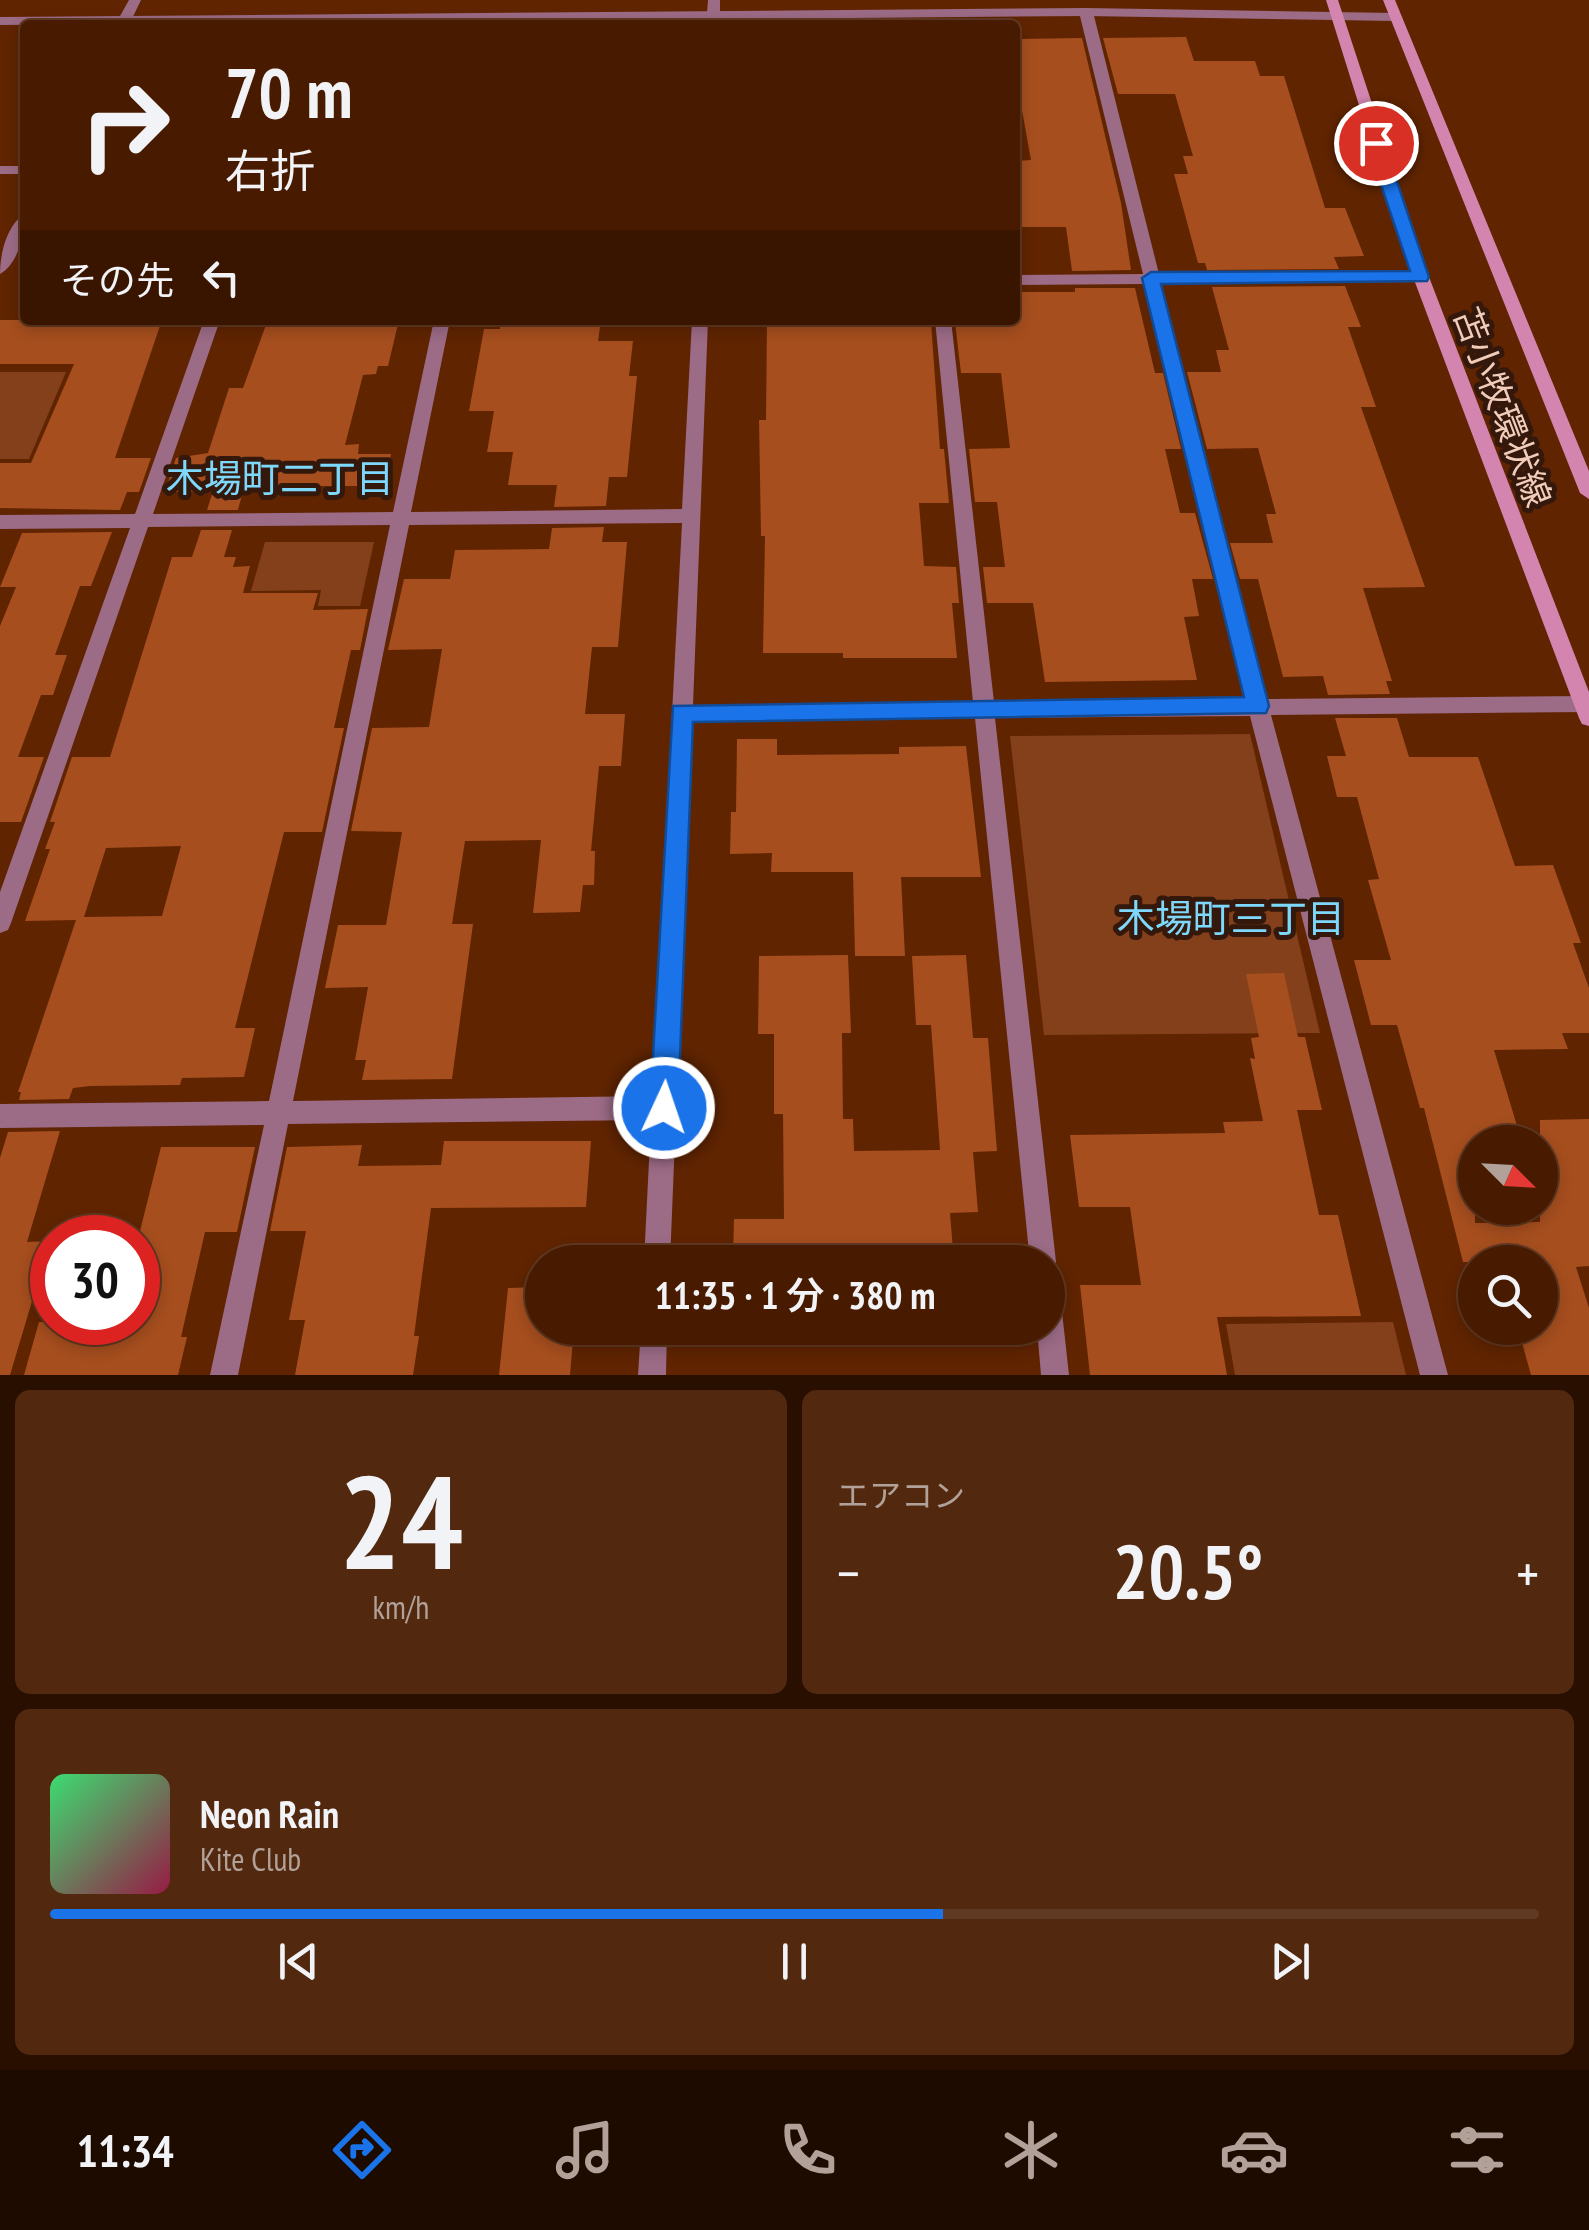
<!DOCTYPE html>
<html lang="ja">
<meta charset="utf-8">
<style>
body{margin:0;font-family:"PT Sans Narrow","Noto Sans JP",sans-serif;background:#52280f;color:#f1f3f6;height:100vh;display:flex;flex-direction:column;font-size:38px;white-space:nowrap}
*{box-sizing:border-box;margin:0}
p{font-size:32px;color:#b1a199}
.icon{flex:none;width:55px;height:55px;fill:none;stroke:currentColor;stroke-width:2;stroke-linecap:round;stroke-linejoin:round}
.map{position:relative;height:1375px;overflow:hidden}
.details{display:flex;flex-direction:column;gap:15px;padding:15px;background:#280f00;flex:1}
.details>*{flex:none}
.hud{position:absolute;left:20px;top:20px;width:1000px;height:305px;border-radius:10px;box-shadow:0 5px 15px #0003,0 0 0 2px #603922;background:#481b00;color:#f1f3f6;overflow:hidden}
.needle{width:65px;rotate:114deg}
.buttons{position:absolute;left:1458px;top:1125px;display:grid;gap:20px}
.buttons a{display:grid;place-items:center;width:100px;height:100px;border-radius:50%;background:#481b00;box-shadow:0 5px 15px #0003,0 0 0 2px #603922;font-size:50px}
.speed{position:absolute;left:30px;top:1215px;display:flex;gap:20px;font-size:50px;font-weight:700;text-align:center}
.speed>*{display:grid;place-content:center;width:130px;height:130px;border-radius:50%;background:#481b00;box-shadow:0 5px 15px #0003,0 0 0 2px #603922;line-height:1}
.speed .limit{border:15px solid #d22;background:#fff;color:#111}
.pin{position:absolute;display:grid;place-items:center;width:85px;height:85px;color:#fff;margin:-42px;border:5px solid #fff;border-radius:50%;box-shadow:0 2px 10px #0007}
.me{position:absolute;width:110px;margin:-55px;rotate:3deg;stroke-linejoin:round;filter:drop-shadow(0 0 8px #0008)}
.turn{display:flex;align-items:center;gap:35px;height:210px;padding:0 40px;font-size:45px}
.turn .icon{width:130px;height:130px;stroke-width:2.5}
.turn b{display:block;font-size:70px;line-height:85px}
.then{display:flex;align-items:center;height:95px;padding:0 40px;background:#0003;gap:20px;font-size:38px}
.big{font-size:75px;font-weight:600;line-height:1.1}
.details .tile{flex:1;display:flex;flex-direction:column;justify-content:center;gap:15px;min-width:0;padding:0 35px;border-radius:15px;background:#52280f}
.details .dial{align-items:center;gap:0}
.dial b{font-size:130px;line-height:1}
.song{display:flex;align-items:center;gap:30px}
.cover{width:120px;height:120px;border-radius:15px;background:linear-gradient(135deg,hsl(140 70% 55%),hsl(340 70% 35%))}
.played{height:10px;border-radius:5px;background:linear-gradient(90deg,#1a73e8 60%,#603922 60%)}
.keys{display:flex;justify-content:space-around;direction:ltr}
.heat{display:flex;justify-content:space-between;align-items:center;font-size:55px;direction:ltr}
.details .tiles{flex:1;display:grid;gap:15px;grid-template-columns:1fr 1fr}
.tile:last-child{grid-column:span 2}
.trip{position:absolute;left:525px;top:1245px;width:540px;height:100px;border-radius:50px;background:#481b00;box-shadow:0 5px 15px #0003,0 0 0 2px #603922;font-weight:600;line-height:100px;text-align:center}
.dock{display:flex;height:160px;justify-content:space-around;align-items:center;background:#1d0b00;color:#b1a199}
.dock .icon{width:70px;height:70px}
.dock .current{color:#1a73e8}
.dock b{font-size:45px;color:#f1f3f6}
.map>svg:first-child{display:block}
</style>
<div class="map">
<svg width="1589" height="1375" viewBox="0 0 1589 1375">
<rect width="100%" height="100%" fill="#602400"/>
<path fill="#84401b" d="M0 372H66L29 459H0Z
M265 542H374L360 606H318L321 590 251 591Z
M1250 734 1320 1033 1044 1035 1010 736Z
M1393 1322 1406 1375H1235L1226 1324Z"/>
<path fill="#a64e1e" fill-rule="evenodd" d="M1186 37 1194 61H1255L1260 76H1284L1325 208H1345L1364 256 1334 257 1339 269 1207 270 1205 263H1198L1174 174H1188L1183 156H1193L1175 94H1118L1103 38Z
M1082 38 1121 203 1131 270 1072 271 1066 227H1015V161L1031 160 1015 72V39Z
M1345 286 1361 327H1348L1376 407H1361L1425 587 1363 588 1392 681H1386L1390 694 1328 695 1323 676 1283 677 1258 579H1240L1230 543H1273L1266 514H1276L1258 448 1207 449 1187 372H1221L1216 350H1229L1212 287Z
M1075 288H1135L1155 373H1163L1181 449H1165L1180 513H1195L1213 579H1192L1199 616 1184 617 1197 680 1045 682 1033 603H987L983 567H1005L997 502H975L969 449 1010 448 1001 373H961L955 322 1015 320V292H1075Z
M0 320H162L115 458H151L139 492H127L120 510 0 508V463H31L74 364H0Z
M399 320 388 366H378L376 374 363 375 345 445 359 444 358 454H391L384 486H276L274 491H243L238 510H207L213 491 165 492 176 458 208 453 229 388H243L267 322Z
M601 320 598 341H633L629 376H637L627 477H609L606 506 554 507 557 485H508L513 452H487L494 411H469L484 329H500V322Z
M767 320 931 322 940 449H944L949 503H919L924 566 956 567 959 603H952L957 658H843V653H763L765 536H761L759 420H766Z
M604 527 602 542H627L618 647H592L585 714H625L621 766H599L591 851H595L594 885H583L580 912 533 913 541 840 465 841 452 924H473L452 1079 362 1080 366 1060H355L368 987 325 988 338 925H386L402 832 351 831 372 728 429 727 442 649 388 650 404 579H450L455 550 549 549 552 528Z
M201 530H232L224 557H236L233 567 250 566 243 593H318L313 610 368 609 360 650H351L334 728H344L322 832H284L235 1028H255L244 1077 182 1078 180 1085 90 1086 73 1088 69 1099 19 1100 21 1092H18L76 920 25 921 50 849H45L55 822H50L72 757H110L172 557H192ZM181 846 162 916 84 917 106 848Z
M112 532 91 586H80L55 655H67L53 695H41L18 757H44L21 822H0V626L16 587H0L22 533Z
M1335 718H1397L1409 757H1478L1515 866 1553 865 1581 943H1573L1589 988V1033H1562L1568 1049 1494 1050 1522 1142H1475V1223L1540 1222V1120L1589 1119V1266L1576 1267 1589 1308V1375H1531L1518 1328H1540V1262H1463L1424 1108H1420L1397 1025H1371L1354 960H1391L1368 880 1379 879 1357 797H1337L1327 756H1346Z
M737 739H777V755L899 754V747L966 746 981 877H901L905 956H855L853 872H771L772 853 730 854 731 812H736Z
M848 955 851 1033H842L843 1119H853L854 1151 940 1150 931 1025H916L912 956 966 955 973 1038H988L997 1151 973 1152 978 1212 950 1213 954 1262H733L734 1219H784L783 1114H774V1034H758L759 956Z
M1284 973 1298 1037H1305L1322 1110H1297L1319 1215H1338L1361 1316 1217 1317 1227 1375H1090L1080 1285H1141L1130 1207H1079L1070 1135 1225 1133 1223 1122 1263 1121 1250 1058 1255 1059 1251 1038 1259 1037 1246 974Z
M60 1131 27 1242 50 1241 10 1375H0V1158L8 1132Z
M444 1141H591L586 1207 431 1208 414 1336H419L413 1375H295L305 1320H289L306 1231H270L287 1147 362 1145 358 1166 441 1165Z
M161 1147H255L237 1232H205L181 1337H187L178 1375H24L39 1322H138V1239Z
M542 1287V1328H574L570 1375H499L508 1288Z"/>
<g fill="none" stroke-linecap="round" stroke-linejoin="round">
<path fill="#9c6b86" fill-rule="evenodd" d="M129 0H141L129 25H115Z
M708 0H720V25H706Z
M1086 8 1093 12 1159 274 1421 272 1429 277 1421 282 1161 284 1266 699 1589 696V712L1271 715 1448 1375H1420L1250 716 995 718 1056 1262 1052 1271 1048 1273V1262H1030L975 718 692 721 670 1262H644L651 1120 288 1124 238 1375H210L264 1125 0 1128V1104L269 1101 390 525 148 527 11 923 8 930 0 933V892L130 528 0 529V515L135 514 204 320H220L153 514 393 512 434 320H450L411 512 682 509 692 320H708L693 705 973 702 935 320H951L994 702 1246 699 1145 284 1015 285V275L1143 274 1079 12ZM682 523 652 1096 293 1101 409 525Z
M0 166H25V174H0Z
M25 214C25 234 18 264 0 274 0 254 7 224 25 214Z
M1048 1290 1057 1294 1061 1303 1069 1375H1041L1037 1328H1048Z
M641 1328H667L666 1375H638Z"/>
<path fill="#9c6b86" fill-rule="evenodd" d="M1086 8 1395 13 1402 17 1395 21 1086 16 0 25V17Z"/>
<path fill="#d385b0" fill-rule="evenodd" d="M1326 0H1338L1429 277 1589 692V726L1582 724 1579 718 1413 277Z
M1383 0H1395L1589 471V499L1580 493Z"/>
</g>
<path fill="#1a73e8" stroke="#114b97" stroke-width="2.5" d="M1376 138 1384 143 1429 277 1427 281 1161 284 1269 706 1266 713 693 722 678 1108 674 1118 664 1122 654 1118 650 1108 673 706 1244 697 1142 278 1151 272 1410 271 1367 143Z"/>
<g text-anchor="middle" stroke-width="10" stroke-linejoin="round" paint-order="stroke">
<g font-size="35" fill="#f1ccba" stroke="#33180b">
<text transform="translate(1502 407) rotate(69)" y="12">苫小牧環状線</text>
</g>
<g font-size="38" fill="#7ed8fc" stroke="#33180b">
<text x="280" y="492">木場町二丁目</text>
<text x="1231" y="932">木場町三丁目</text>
</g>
</g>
</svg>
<div class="buttons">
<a><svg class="needle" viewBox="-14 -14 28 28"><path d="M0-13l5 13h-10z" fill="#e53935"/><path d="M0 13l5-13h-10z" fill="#b1a199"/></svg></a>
<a><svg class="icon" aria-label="search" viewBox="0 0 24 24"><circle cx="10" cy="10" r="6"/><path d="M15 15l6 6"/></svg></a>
</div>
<div class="speed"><div class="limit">30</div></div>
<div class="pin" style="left:1376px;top:143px;background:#d93025"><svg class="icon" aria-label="arrive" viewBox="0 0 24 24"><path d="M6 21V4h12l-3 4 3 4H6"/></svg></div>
<svg class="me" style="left:664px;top:1108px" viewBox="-20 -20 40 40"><circle r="17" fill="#1a73e8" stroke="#fff" stroke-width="3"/><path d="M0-11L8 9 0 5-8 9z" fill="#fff"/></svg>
<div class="trip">11:35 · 1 分 · 380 m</div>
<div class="hud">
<div class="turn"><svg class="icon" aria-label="right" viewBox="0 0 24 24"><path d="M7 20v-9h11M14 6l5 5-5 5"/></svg><div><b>70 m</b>右折</div></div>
<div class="then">その先<svg class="icon" aria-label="left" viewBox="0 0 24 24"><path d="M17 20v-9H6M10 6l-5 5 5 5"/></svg></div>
</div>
</div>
<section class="details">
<div class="tiles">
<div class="tile dial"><b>24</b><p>km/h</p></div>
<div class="tile"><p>エアコン</p>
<div class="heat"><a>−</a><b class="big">20.5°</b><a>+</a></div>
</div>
<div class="tile">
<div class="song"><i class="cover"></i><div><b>Neon Rain</b><p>Kite Club</p></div></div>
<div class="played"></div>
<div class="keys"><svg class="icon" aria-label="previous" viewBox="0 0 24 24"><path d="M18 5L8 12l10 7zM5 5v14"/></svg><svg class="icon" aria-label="pause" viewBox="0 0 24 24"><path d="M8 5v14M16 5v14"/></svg><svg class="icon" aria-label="next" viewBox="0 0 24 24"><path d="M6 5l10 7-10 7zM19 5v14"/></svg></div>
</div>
</div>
</section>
<nav class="dock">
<b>11:34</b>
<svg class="icon current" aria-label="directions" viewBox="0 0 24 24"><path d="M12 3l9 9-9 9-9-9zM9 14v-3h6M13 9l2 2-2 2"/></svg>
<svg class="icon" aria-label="music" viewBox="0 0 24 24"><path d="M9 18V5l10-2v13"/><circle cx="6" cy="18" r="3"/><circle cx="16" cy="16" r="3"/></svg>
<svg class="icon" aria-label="phone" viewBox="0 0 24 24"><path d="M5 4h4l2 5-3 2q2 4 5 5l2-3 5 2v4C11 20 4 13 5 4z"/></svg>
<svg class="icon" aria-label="climate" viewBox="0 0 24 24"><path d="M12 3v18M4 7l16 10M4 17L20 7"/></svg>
<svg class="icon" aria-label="car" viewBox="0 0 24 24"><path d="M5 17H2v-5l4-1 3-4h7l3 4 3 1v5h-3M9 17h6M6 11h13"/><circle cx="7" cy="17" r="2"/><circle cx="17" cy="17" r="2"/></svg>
<svg class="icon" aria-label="filters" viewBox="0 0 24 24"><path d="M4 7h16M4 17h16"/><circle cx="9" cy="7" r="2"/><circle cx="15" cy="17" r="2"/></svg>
</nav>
